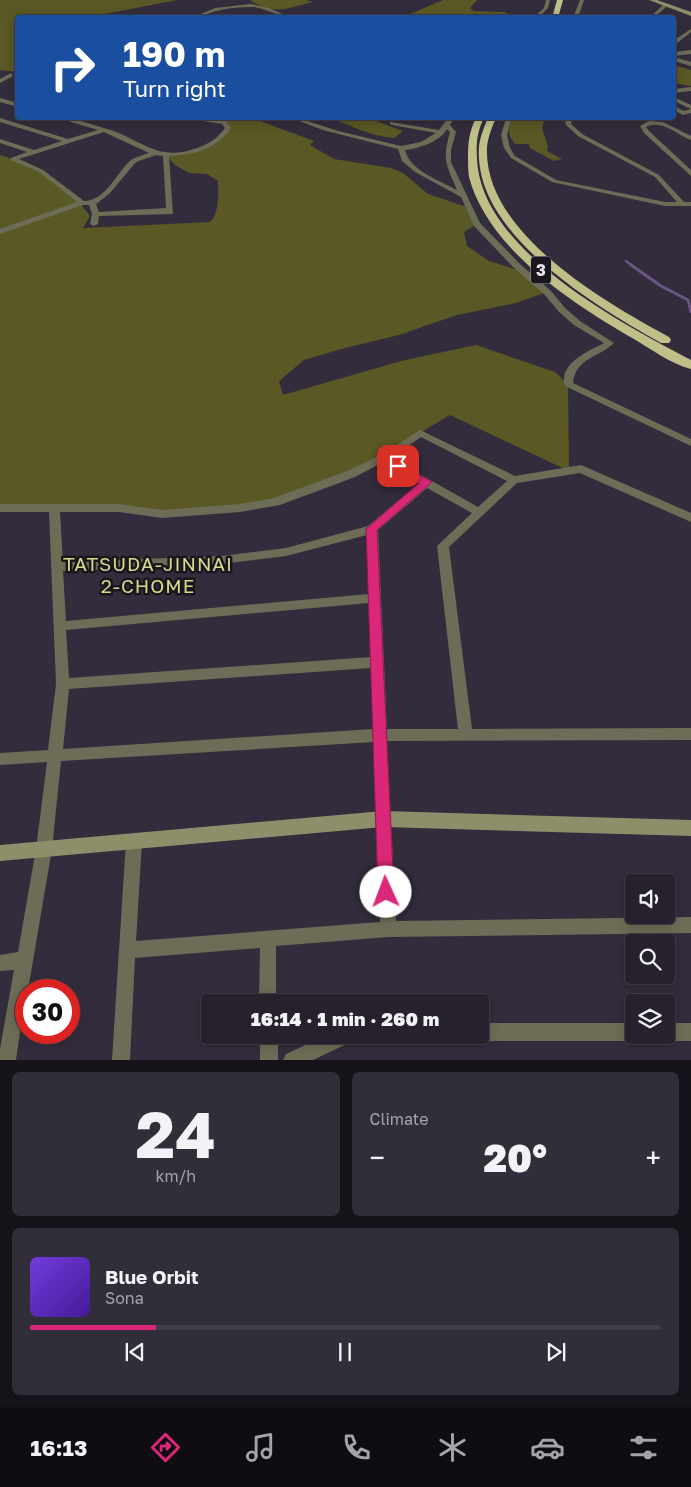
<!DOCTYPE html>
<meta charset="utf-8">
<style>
body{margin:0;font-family:"Golos Text",sans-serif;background:#322e39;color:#f1f3f6;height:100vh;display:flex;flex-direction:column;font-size:19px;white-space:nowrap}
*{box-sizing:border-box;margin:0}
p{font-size:16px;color:#a4a3aa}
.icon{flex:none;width:28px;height:28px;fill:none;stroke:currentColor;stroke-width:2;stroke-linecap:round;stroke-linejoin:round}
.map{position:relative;height:1060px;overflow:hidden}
.sheet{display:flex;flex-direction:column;gap:12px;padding:12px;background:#151219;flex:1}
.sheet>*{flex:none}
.top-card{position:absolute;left:15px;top:15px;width:661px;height:105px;border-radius:5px;box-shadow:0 2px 12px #0003,0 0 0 1px #423e49;background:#1a4fa0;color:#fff;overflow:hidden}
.controls{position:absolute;left:625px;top:874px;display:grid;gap:10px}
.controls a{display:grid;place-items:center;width:50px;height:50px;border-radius:5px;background:#26212d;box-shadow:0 2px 12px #0003,0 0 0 1px #423e49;font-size:25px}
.speed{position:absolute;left:15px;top:979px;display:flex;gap:10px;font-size:25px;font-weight:700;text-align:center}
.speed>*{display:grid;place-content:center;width:65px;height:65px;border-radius:50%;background:#26212d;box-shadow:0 2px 12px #0003,0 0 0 1px #423e49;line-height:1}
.speed .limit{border:8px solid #d22;background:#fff;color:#111}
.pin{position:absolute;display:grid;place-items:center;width:42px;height:42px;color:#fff;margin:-21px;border-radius:10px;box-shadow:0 2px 8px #0006}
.me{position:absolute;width:55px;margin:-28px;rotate:358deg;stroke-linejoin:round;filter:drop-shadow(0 0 4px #0008)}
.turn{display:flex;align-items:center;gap:18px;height:105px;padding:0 25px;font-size:22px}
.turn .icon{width:65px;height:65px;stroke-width:2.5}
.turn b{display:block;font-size:35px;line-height:42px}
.big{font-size:38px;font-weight:800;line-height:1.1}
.sheet .card{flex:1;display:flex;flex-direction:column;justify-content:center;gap:8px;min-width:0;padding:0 18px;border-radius:8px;background:#322e39}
.sheet .dial{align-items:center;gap:0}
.dial b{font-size:65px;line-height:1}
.song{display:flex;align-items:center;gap:15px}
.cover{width:60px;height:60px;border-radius:8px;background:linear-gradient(135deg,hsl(260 70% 55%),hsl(260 70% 35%))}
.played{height:5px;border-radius:2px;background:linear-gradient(90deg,#db2777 20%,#423e49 20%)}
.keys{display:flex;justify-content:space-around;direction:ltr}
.heat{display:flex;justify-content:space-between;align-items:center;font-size:28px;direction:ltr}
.sheet .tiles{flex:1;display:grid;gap:12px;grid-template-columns:1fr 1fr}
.card:last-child{grid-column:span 2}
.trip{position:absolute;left:201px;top:994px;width:288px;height:50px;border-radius:5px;background:#26212d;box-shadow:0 2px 12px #0003,0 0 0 1px #423e49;font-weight:800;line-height:50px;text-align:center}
.dock{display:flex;height:80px;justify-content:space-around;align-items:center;background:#0f0d12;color:#a4a3aa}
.dock .icon{width:35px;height:35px}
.dock .selected{color:#db2777}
.dock b{font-size:22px;color:#f1f3f6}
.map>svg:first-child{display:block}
</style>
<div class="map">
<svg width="691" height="1060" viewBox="0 0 691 1060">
<rect width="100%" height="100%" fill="#332c3c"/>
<path fill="#5a5824" d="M0 0H177L89 17 18 18 17 72 0 70Z
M250 0H306L313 2C288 8 273 16 250 0Z
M443 0H477L470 8 474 11 505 12 513 17H403Z
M674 65 691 70V86L674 83Z
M201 118H252L314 141 310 145 334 159 391 168 403 173 428 194 470 208 477 224 464 232 467 246 489 261 524 272 547 292 516 303 457 315 399 335 345 348 304 360 279 381 283 395 401 361 476 345 555 372 568 384 569 471 450 415 420 433 383 458 276 502 190 513 119 509 0 508V155C34 165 70 186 90 216L83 228 210 222C220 212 218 194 218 181L207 174 189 173 175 165 166 155 199 150 227 131 224 122Z
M331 118H368L403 131 394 138C371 136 351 126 331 118Z
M513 118H545L542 128 548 147 547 151 562 159 554 161 530 148 529 144H515C507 134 508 128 513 118Z"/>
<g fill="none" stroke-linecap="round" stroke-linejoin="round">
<path stroke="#6b5683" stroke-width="2.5" d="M626 261 633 266"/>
<path stroke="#6b5683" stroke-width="3" d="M631 265 661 286 688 300 691 312"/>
<path fill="#6d6d57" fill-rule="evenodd" d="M546 0H550L548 8 538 18H533L544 8Z
M580 0H584L578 18H573Z
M251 4 269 8 285 15C279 17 262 7 252 7 239 7 226 8 213 12 206 14 199 18 191 18L215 8Z
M663 5 667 6 654 18H649Z
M691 29V32L677 43H674V40Z
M691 50V54L674 56V52Z
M674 57 691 62V66L674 61Z
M11 73 13 76 0 83V79Z
M691 87V91L674 93V89Z
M674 97 691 105V109L674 101Z
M0 98 18 103V107L0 102Z
M674 106 684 111 691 109V113L683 115 674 110Z
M0 118 68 139 98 130 58 118C67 117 75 120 84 122 97 126 109 129 121 134 150 147 163 160 197 148 209 144 218 138 225 128L222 124 196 120 193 118 226 121 231 128C217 149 194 155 169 156L173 214 99 216 98 224 94 226 90 224 92 214 89 205H83L0 234V229L77 202 39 172 11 160V158L27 152 0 143V139L34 150 62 141 0 122ZM104 132 149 153C144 155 135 157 131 160 116 173 106 201 84 201L43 170 19 159ZM156 155 163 156 166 208 99 212 96 204 110 193 136 162Z
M291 118H298L338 131 401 146 421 142 436 133 392 125 390 124V122L439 130 448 118H454L450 125 456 132 451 150V162L480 223 520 264 550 290 565 308 580 321 614 343C600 357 575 358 573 383L691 439V446L565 386C558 364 588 351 604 343L574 325 559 312 544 294 514 268 474 226 461 197 415 172 402 161 398 149 323 130ZM447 129 450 132C442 160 446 164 457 190 439 180 410 171 405 150 418 149 441 141 447 129Z
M506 118H512L507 135 510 148 515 156 556 180 665 202H677L655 177 578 136 565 124 566 118H572L571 124 582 134 659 175 684 202H691V206H665L552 182 511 158 504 148 501 135Z
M649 121 663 122 691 136V140C677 135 662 119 646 127L649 131 691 170V176L644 133 640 126Z
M420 430 515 476 581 465 691 513V522L580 473 517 483 449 547 472 729 691 728V740L387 741 396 921 691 917V933L388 937 276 946V1002H259L260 948 135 958 130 1060H112L126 841 129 836 134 834 139 836 142 841 136 941 380 922 374 742 61 761 52 849 28 990H26L16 1060H0V1049L14 970 0 971V955L18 952 36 849 47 762 0 765V753L48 750 56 684 49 512H0V504H119L162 510 240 504 274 498 347 471 379 456ZM421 437 507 481 478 507 391 458ZM383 462 419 483 368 526 286 548 221 556 63 562 60 512H119L162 518 240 512 280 505 355 477ZM427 488 472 513 437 546 458 729H387L378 530ZM367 535 369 594 66 621 63 571 221 564 286 556ZM369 603 371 657 69 678 66 630ZM371 668 373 729 63 749 69 689Z
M480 1023H634V1035H642L640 1038 634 1041H480L474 1038 472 1035H480Z
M666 1023H691V1041H666L660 1038 658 1035H666Z
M260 1035H278V1060H260Z
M327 1035H356L353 1041 313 1060H283L286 1054Z"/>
<path fill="#8e8e6b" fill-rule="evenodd" d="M649 0H657L691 12V16Z
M383 811 691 820V836L383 827 0 861V845Z"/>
<path fill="#c0bf88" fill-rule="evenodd" d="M557 0H563L558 18H552Z
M476 118H484C477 132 476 143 477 159 481 250 619 322 691 360V369C671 364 651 349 634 339 573 304 488 249 469 177 468 171 468 164 468 158 468 143 469 132 476 118Z
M488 118H496C492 127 488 137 487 147 483 233 605 302 669 337L671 340 669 343H661C596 306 473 234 479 147 480 137 484 127 488 118Z"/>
</g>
<path fill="#db2777" stroke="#8e194d" d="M398 463 432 482 377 530 394 892 392 898 386 900 380 898 378 892 366 529 419 483 394 469 393 466 394 464Z"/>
<g text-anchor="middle" stroke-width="5" stroke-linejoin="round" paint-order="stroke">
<rect fill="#1a161d" stroke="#aba6af" stroke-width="1" x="531" y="256.5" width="20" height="27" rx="4"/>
<g font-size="16" font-weight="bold" fill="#e9e4ee">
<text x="541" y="276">3</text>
</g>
<g font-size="19" letter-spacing="1" fill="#dad98a" stroke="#1a161d">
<text x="148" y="571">TATSUDA-JINNAI<tspan x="148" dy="22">2-CHOME</tspan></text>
</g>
</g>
</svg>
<div class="controls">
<a><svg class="icon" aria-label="sound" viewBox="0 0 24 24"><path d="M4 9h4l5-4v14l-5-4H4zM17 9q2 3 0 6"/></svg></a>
<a><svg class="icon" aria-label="search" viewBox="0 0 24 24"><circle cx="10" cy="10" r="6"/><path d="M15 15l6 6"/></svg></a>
<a><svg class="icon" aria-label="layers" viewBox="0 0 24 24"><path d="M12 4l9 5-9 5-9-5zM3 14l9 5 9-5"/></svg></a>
</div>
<div class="speed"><div class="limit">30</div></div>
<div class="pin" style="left:398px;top:466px;background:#d93025"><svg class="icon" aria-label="arrive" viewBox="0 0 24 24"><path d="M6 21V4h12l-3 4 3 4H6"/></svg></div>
<svg class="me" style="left:386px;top:892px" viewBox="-20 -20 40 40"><circle r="19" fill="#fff"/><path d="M0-13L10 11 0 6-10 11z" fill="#db2777"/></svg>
<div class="trip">16:14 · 1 min · 260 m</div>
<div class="top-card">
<div class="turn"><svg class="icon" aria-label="right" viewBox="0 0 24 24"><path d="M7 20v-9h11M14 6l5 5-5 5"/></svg><div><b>190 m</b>Turn right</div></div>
</div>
</div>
<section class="sheet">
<div class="tiles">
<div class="card dial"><b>24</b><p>km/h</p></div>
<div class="card"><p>Climate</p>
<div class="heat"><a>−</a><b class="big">20°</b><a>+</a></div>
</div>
<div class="card">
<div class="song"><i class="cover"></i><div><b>Blue Orbit</b><p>Sona</p></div></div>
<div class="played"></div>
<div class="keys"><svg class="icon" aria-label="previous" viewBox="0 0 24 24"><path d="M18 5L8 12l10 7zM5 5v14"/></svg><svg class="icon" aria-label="pause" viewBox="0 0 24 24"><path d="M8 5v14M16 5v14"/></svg><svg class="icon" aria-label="next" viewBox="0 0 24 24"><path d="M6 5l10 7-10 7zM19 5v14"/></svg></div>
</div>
</div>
</section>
<nav class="dock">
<b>16:13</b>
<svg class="icon selected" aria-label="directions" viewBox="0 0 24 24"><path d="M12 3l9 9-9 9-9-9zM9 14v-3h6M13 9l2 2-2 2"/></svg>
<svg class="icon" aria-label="music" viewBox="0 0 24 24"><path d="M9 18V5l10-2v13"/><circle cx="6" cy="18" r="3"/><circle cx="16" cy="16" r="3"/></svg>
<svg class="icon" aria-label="phone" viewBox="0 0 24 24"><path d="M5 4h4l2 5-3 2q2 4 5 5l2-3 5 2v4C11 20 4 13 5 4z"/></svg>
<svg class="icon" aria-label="climate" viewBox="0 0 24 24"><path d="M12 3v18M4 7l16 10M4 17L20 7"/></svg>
<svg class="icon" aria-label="car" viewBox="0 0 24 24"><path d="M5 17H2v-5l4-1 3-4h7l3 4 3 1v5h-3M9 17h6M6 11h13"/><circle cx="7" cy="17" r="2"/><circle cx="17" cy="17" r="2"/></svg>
<svg class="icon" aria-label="filters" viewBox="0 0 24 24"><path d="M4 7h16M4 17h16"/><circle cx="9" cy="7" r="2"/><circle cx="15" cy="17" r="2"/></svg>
</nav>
